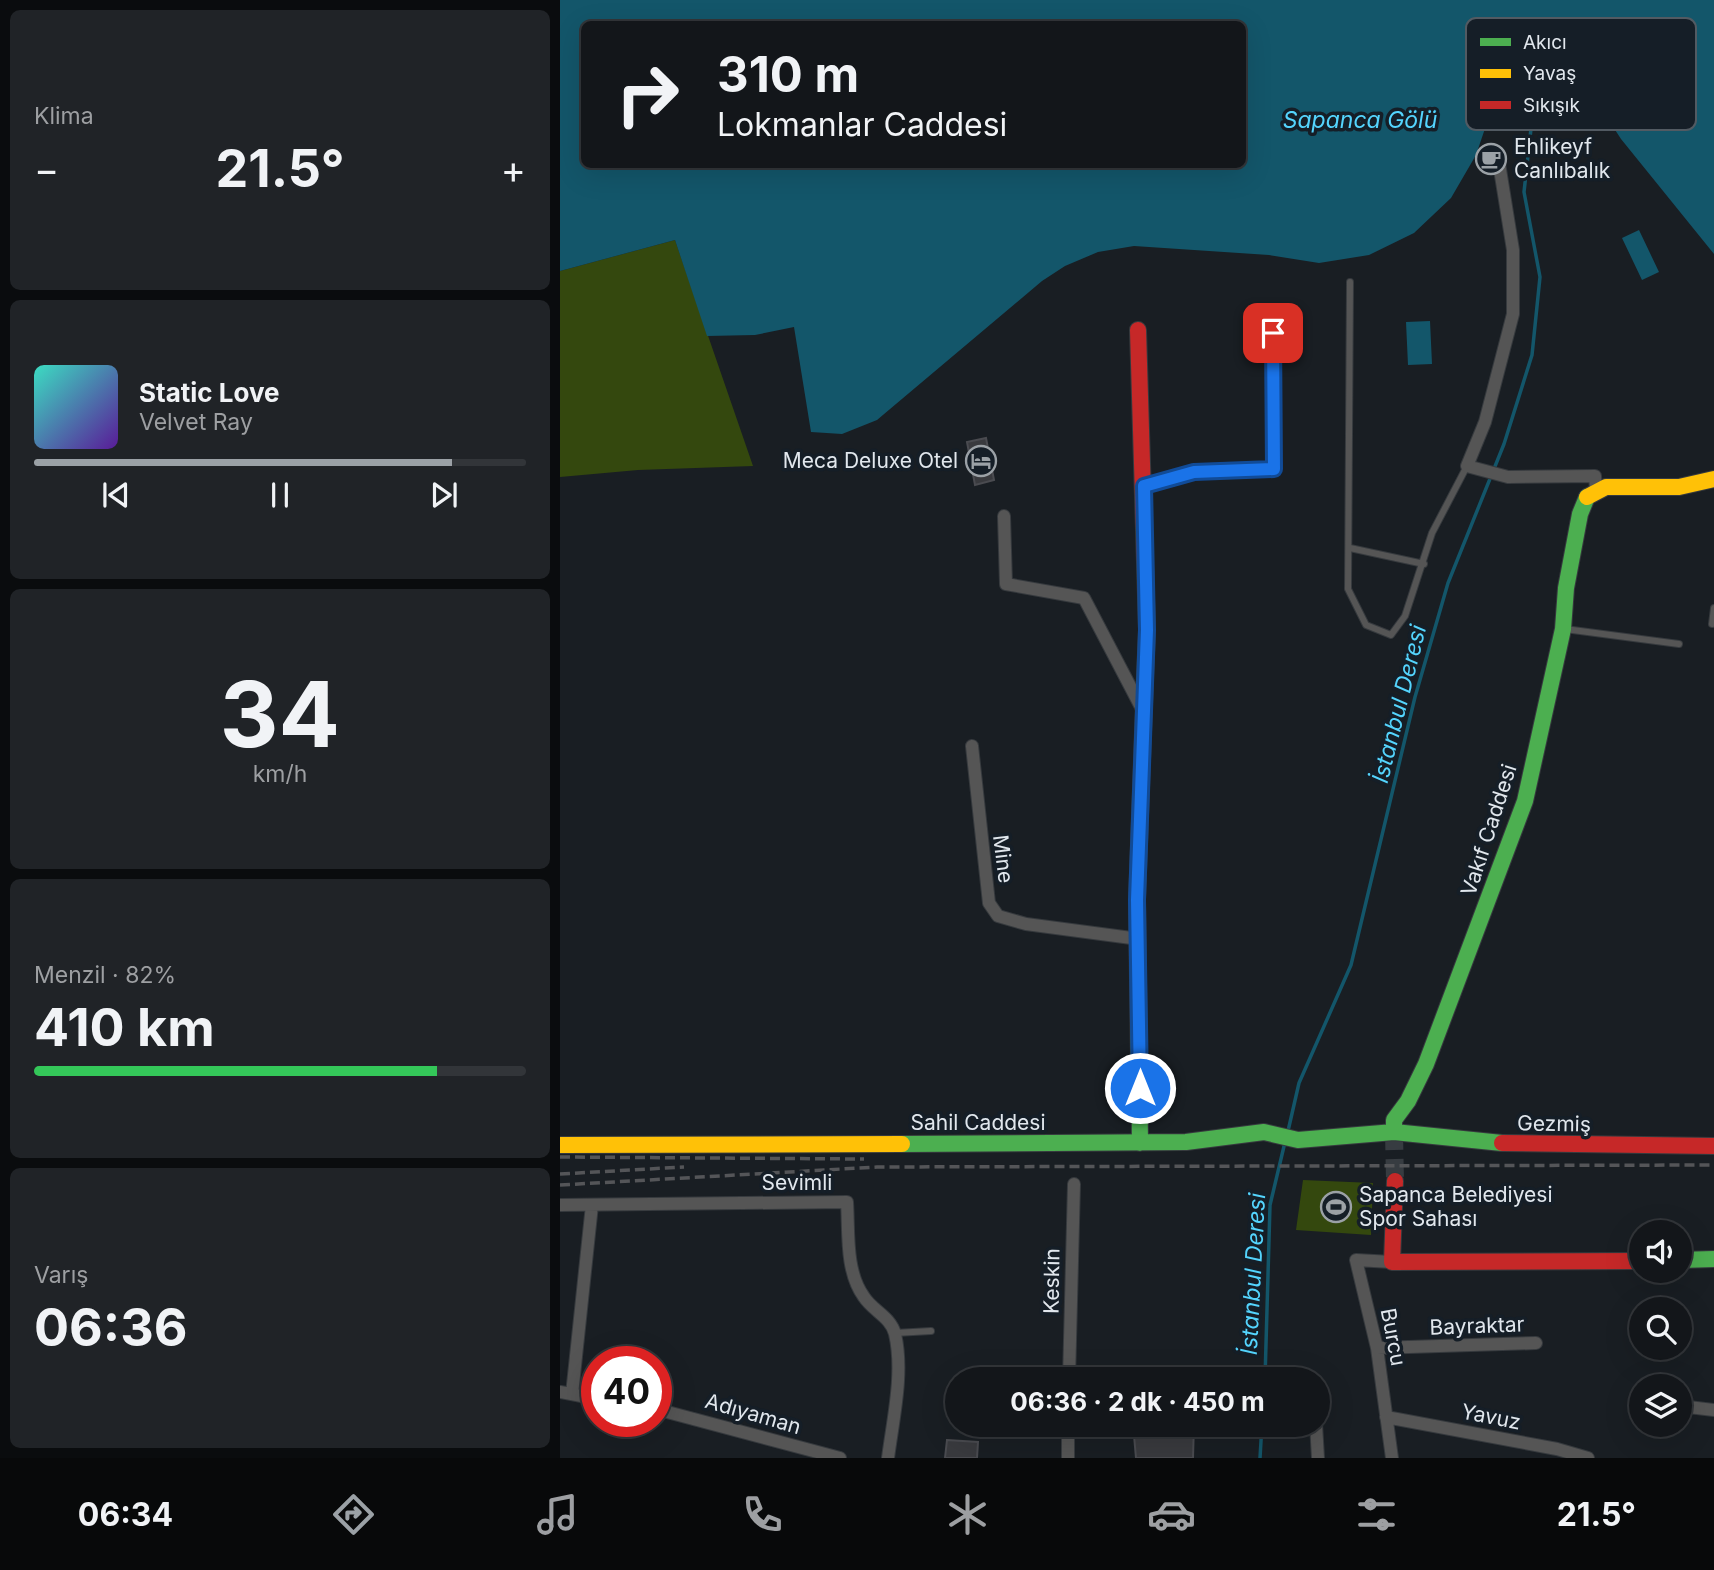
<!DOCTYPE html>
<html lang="tr">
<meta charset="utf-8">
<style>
body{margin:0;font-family:Inter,sans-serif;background:#202327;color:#f1f3f6;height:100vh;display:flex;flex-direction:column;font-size:26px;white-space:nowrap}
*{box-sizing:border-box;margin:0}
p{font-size:23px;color:#9d9fa2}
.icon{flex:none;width:38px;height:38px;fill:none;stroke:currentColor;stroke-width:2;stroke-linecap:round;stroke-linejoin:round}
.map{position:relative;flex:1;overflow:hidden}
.sheet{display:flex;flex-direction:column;gap:10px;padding:10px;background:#0a0c0e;width:560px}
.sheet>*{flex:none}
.top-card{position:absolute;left:21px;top:21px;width:665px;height:147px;border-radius:10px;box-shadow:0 7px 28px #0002,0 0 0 2px #323539;background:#13161a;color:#f1f3f6;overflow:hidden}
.fabs{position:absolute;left:1069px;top:1220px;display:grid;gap:14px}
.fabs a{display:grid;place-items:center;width:63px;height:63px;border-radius:50%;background:#13161a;box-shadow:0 7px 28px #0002,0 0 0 2px #323539;font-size:35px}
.speed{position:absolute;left:21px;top:1346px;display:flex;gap:14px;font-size:35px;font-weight:700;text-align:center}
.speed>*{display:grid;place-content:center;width:91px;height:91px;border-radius:50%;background:#13161a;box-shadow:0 7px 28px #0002,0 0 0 2px #323539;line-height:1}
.speed .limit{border:10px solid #d22;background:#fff;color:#111}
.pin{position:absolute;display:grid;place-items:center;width:60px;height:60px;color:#fff;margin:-30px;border-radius:14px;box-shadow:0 4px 10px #0006}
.me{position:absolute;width:77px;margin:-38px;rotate:0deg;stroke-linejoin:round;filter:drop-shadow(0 0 5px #0008)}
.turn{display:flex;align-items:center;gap:24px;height:147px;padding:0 21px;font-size:32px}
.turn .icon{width:91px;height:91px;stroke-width:2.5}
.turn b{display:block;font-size:49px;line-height:60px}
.big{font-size:52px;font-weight:700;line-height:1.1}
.sheet .card{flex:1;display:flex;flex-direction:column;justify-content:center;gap:10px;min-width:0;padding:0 24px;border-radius:10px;background:#202327}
.sheet .dial{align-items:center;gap:0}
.dial b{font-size:91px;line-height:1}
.song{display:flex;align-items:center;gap:21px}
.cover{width:84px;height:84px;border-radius:10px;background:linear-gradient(135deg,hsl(170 70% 55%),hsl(270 70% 35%))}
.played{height:7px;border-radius:4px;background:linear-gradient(90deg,#9ba1a6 85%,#323539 85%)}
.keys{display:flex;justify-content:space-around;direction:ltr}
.heat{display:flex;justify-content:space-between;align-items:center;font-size:38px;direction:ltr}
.charge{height:10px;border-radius:5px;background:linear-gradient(90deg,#34c759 82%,#323539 0)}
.trip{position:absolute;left:385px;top:1367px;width:385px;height:70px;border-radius:35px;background:#13161a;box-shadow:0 7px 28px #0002,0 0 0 2px #323539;font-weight:700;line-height:70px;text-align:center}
.tabs{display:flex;height:112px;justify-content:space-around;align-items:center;background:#08090a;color:#9d9fa2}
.tabs .icon{width:49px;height:49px}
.tabs .on{color:#9ba1a6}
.tabs b{font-size:32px;color:#f1f3f6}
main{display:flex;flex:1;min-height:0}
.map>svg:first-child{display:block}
</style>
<main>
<section class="sheet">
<div class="card"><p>Klima</p>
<div class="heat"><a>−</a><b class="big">21.5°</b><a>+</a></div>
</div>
<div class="card">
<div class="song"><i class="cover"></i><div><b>Static Love</b><p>Velvet Ray</p></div></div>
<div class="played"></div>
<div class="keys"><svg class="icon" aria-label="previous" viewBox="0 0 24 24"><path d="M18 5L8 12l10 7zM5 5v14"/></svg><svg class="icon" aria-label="pause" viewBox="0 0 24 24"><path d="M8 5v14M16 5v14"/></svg><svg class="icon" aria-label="next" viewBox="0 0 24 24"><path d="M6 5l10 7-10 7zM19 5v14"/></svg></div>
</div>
<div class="card dial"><b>34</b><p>km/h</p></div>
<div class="card"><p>Menzil · 82%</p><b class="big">410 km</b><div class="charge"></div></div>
<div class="card"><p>Varış</p><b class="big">06:36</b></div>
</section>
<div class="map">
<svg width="1154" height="1458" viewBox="0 0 1154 1458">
<rect width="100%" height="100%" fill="#191e23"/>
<path fill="#34480e" d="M115 240 193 466 78 470 0 477V271Z
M743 1180 813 1183 811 1235 736 1230Z"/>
<path fill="#13566a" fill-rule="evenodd" d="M0 0H1154V254L1061 139 1002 48 980 38 967 40 951 52 916 155 891 198 854 233 809 255 759 263 709 255 574 246 538 252 505 266 482 281 317 420 282 434 251 432 234 327 195 335 147 336 115 240 0 271ZM24 24H682V164H24Z
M1079 230 1099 272 1082 280 1062 238Z
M870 321 872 364 848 365 846 322Z"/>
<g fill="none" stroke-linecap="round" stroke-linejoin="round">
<path stroke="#13566a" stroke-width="3.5" d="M728 1131 739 1083 791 965 855 697 888 583 944 444 972 355 980 277 964 192 981 38
M705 1379 710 1205 725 1142
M700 1458 702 1424"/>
</g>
<path fill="#393a3e" stroke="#4a4b50" stroke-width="2" d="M426 438 434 480 415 485 407 442Z
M573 1424H634L633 1458H576Z
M387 1440 418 1442 417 1458H385Z"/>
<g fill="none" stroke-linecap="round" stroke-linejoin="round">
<path stroke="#373c41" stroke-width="18" stroke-dasharray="18 9" stroke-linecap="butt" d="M834 1132 835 1181"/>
<g stroke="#363a3e" stroke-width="8">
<path id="lane" d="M790 282 788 589 806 625 831 635 845 616 872 533 907 466
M790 548 864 564
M1152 624 1154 608
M1005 629 1119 644
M335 1333 371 1331"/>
</g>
<g stroke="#363a3e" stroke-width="14">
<path id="street" d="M938 157 953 250V314L925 422 907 466 948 477 1035 476 1036 490
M584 486 634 472 714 469 713 333
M444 516 446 584 524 598 582 709
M412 746 429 903 438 916 466 924 579 939
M0 1205 287 1202C289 1232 285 1271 304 1297 313 1311 331 1317 335 1334 344 1373 333 1419 328 1458
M832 1262 796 1260 817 1348 832 1458
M817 1348 976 1343
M509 1379 514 1184
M0 1392 37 1399
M12 1394 32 1205
M1120 1406 1154 1410
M96 1409 280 1458
M826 1417 997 1449 1028 1458
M508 1424V1458
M756 1424 758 1458"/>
</g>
<g stroke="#363a3e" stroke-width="18">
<path id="fast" d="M834 1132V1120L848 1101 866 1064 965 801 1003 629 1006 588 1020 514 1027 497
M580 1143 577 900 585 676
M342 1144 626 1142 704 1132 738 1140 834 1132 942 1143
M1120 1260 1154 1259"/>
</g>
<g stroke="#363a3e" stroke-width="18">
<path id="slow" d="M1027 497 1046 487H1119L1154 479
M0 1145 342 1144"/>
</g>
<g stroke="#363a3e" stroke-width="18">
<path id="jam" d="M578 330 587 630 585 676
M942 1143 1154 1146
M835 1181 832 1262 1082 1261"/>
</g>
<use href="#lane" stroke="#555" stroke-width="6"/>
<use href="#street" stroke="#555" stroke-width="12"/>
<use href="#fast" stroke="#4caf50" stroke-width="16"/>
<use href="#slow" stroke="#ffc107" stroke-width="16"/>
<use href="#jam" stroke="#c62828" stroke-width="16"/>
<path stroke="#545558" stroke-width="3.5" stroke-dasharray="10 5" stroke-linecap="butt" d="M0 1157 304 1159
M0 1174 124 1167
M0 1185 317 1167 1154 1165"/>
</g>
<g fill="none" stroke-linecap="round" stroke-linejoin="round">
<g stroke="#114b97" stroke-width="18">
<path id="route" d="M580 1088 577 900 587 630 584 486 634 472 714 469 713 333"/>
</g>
<use href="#route" stroke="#1a73e8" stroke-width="12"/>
</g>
<defs>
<g id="cafe-ring" transform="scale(1.575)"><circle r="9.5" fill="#151e27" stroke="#9ba1a6" stroke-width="1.5"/><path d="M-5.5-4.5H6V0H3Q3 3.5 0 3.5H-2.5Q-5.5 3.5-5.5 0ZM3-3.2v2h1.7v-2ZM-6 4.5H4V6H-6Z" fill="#9ba1a6"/></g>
<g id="hotel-ring" transform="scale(1.575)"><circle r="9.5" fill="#151e27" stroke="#9ba1a6" stroke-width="1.5"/><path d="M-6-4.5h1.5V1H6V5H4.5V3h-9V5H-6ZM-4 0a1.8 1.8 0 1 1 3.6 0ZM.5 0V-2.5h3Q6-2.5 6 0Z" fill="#9ba1a6"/></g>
<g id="stadium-ring" transform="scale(1.575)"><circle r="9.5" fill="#151e27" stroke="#9ba1a6" stroke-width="1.5"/><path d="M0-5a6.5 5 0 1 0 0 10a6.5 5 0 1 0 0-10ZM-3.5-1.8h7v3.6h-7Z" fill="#9ba1a6"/></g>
</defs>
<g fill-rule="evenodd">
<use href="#cafe-ring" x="931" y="159"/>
<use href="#hotel-ring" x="421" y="461"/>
<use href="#stadium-ring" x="776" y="1207"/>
</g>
<g text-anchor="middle" stroke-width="7" stroke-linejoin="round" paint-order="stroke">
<g font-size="21" fill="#e1e7ed" stroke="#151e27" text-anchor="start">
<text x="954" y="154">Ehlikeyf<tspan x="954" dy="24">Canlıbalık</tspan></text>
<text x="398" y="468" text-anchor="end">Meca Deluxe Otel</text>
<text x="799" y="1202">Sapanca Belediyesi<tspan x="799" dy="24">Spor Sahası</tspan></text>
</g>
<g font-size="21" fill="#e1e7ed" stroke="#151e27">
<text transform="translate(929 830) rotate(-72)" y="7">Vakıf Caddesi</text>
<text transform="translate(443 859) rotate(83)" y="7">Mine</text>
<text x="418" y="1130">Sahil Caddesi</text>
<text transform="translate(994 1124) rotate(1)" y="7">Gezmiş</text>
<text x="237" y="1190">Sevimli</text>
<text transform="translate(492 1281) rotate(-89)" y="7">Keskin</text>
<text transform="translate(917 1326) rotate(-2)" y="7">Bayraktar</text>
<text transform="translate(833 1337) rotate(79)" y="7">Burcu</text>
<text transform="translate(193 1414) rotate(16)" y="7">Adıyaman</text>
<text transform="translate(931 1417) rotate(11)" y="7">Yavuz</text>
</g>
<g font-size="23" font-style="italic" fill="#54d4fd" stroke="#151e27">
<text x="800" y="128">Sapanca Gölü</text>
<text transform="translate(839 704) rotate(-76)" y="8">İstanbul Deresi</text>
<text transform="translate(693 1274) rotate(-87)" y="8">İstanbul Deresi</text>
</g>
</g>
<rect x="906" y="18" width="230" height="112" rx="10" fill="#151e27" stroke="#525a62" stroke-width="2"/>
<rect x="920" y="38" width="31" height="8" fill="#4caf50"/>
<rect x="920" y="69" width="31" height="9" fill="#ffc107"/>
<rect x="920" y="101" width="31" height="8" fill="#c62828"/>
<g font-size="19" fill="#e1e7ed">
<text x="963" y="49">Akıcı</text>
<text x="963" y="80">Yavaş</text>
<text x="963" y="112">Sıkışık</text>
</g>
</svg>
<div class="fabs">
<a><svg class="icon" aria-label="sound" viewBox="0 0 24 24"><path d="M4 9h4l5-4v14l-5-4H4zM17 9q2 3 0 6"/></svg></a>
<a><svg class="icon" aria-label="search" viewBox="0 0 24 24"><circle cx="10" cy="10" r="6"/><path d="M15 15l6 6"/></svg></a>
<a><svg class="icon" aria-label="layers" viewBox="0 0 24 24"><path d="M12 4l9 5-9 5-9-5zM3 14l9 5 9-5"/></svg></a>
</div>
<div class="speed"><div class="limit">40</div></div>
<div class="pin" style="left:713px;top:333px;background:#d93025"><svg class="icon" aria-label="arrive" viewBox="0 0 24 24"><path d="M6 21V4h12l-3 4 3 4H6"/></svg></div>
<svg class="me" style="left:580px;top:1088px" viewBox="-20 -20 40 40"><circle r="17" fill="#1a73e8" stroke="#fff" stroke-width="3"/><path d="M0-11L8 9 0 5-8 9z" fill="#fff"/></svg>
<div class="trip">06:36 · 2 dk · 450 m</div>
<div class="top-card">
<div class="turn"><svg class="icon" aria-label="right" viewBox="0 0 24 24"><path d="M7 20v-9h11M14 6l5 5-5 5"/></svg><div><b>310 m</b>Lokmanlar Caddesi</div></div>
</div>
</div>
</main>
<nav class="tabs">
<b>06:34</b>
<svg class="icon on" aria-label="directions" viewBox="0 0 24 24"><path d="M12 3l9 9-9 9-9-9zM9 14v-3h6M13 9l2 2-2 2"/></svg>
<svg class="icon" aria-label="music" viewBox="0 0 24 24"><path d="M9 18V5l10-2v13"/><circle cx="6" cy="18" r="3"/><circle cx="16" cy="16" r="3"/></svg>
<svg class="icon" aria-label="phone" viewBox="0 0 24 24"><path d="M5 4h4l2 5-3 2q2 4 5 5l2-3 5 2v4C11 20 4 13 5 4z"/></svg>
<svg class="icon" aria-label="climate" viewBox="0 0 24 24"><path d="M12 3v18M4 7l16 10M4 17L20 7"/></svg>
<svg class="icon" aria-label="car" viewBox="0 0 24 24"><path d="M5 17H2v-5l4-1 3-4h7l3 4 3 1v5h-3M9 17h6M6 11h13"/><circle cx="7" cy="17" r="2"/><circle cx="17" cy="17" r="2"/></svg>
<svg class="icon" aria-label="filters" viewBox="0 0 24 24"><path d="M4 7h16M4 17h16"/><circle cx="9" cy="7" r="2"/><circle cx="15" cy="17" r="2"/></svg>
<b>21.5°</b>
</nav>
